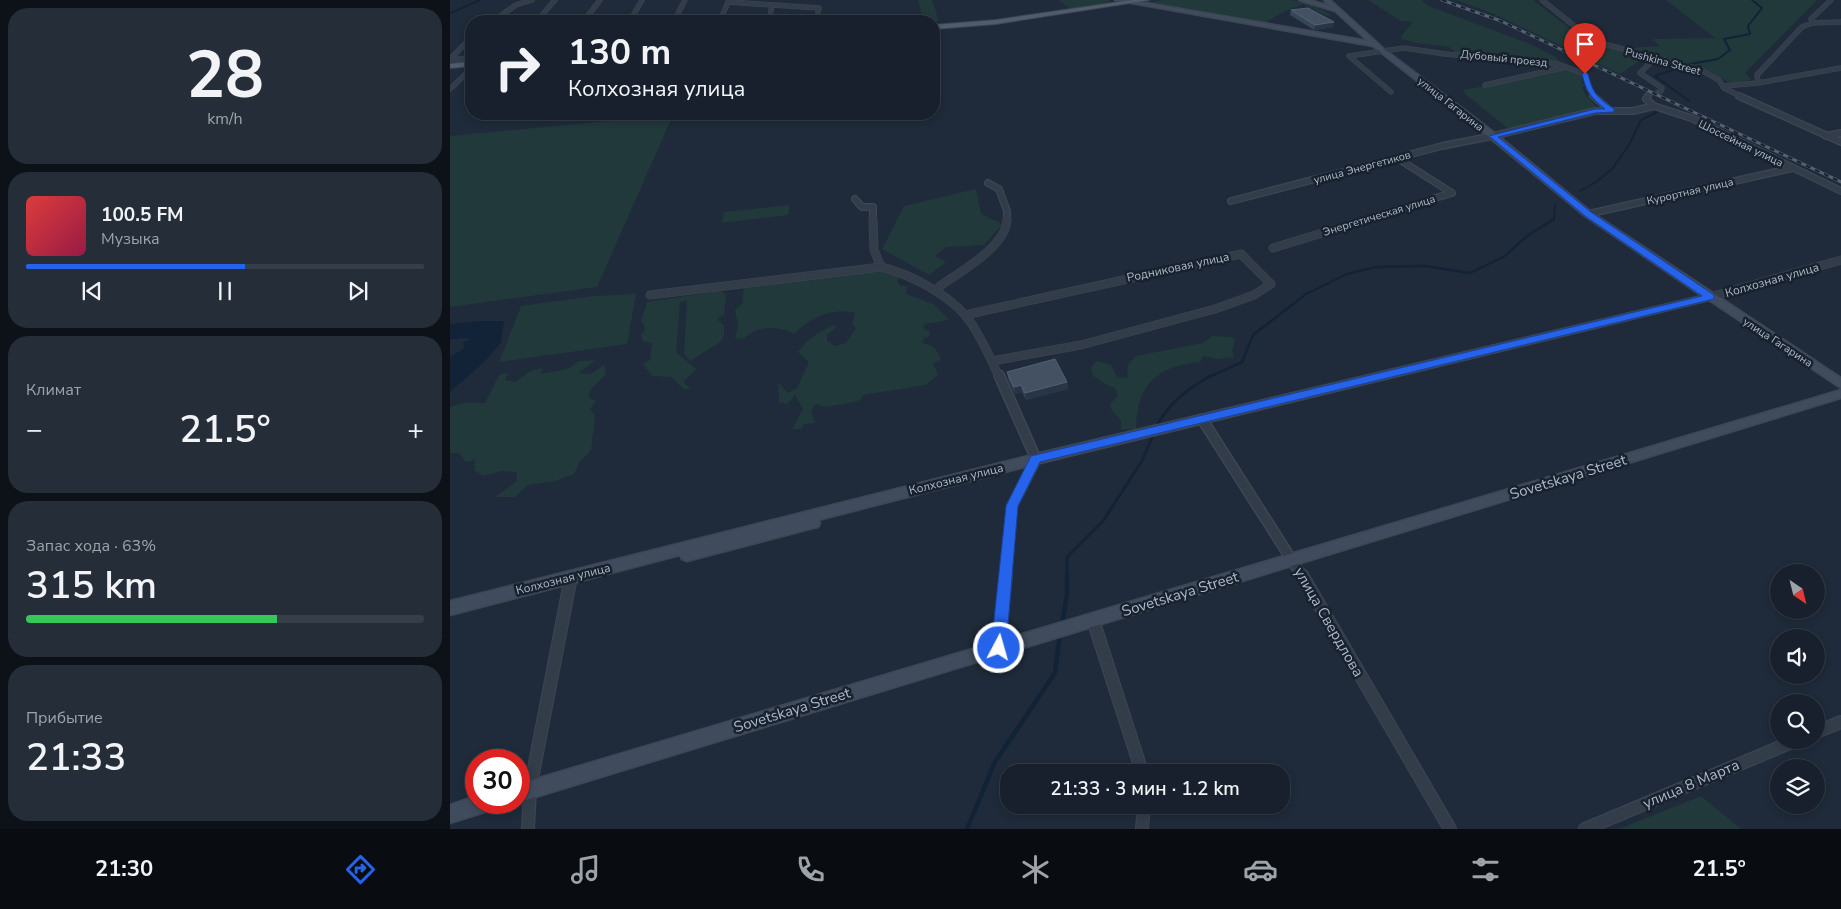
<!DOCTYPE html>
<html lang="ru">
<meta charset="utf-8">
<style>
body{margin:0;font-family:"Nunito Sans",sans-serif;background:#242d38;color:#f1f3f6;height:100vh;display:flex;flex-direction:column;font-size:19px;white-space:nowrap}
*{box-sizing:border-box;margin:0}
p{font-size:16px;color:#9ea3a9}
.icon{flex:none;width:28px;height:28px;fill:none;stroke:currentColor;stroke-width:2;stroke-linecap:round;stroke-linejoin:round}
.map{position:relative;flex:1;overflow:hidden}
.drawer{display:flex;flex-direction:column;gap:8px;padding:8px;background:#0d1218;width:450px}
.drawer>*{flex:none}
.guide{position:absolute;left:15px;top:15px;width:475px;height:105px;border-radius:20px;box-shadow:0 2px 8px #0003,0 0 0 1px #363e48;background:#17202c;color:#f1f3f6;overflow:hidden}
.needle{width:32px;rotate:145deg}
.fabs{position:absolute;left:1320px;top:564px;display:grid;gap:10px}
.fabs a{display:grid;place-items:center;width:55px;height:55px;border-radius:50%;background:#17202c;box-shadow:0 2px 8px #0003,0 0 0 1px #363e48;font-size:25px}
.speed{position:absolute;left:15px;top:749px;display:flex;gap:10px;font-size:25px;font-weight:700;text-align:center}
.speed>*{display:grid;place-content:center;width:65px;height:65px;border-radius:50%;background:#17202c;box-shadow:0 2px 8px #0003,0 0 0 1px #363e48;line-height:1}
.speed .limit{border:8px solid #d22;background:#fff;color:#111}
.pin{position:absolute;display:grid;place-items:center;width:42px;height:42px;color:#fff;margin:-51px -21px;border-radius:50% 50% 50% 0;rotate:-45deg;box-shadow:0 0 5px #0007}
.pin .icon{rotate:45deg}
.me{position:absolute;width:55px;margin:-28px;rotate:6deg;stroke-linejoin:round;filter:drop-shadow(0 0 4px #0008)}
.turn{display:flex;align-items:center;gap:18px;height:105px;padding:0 20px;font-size:22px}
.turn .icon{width:65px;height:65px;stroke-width:2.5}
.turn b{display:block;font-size:35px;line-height:42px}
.big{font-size:38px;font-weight:600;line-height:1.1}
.drawer .tile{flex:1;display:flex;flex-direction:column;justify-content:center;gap:8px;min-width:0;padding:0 18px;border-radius:20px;background:#242d38}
.drawer .dial{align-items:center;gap:0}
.dial b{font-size:65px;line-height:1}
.song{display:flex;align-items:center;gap:15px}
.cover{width:60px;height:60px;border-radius:8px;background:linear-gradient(135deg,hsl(0 70% 55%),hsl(340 70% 35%))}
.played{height:5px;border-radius:2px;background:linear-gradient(90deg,#2563eb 55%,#363e48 55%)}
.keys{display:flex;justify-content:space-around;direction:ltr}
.heat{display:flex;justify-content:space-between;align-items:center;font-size:28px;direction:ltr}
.charge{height:8px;border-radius:4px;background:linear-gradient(90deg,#34c759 63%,#363e48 0)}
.trip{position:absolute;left:550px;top:764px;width:290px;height:50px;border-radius:20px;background:#17202c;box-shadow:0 2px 8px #0003,0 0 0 1px #363e48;font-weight:600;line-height:50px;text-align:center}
.tab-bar{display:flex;height:80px;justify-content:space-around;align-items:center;background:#090d12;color:#9ea3a9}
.tab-bar .icon{width:35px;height:35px}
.tab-bar .current{color:#2563eb}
.tab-bar b{font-size:22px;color:#f1f3f6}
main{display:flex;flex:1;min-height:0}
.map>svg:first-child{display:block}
</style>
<main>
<section class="drawer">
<div class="tile dial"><b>28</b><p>km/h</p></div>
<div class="tile">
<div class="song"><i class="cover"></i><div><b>100.5 FM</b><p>Музыка</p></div></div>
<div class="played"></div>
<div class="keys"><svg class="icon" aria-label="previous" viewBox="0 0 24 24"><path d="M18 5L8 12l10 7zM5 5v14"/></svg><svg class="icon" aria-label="pause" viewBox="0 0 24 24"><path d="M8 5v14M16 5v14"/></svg><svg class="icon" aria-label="next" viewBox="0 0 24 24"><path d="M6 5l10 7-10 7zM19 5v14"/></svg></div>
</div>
<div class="tile"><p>Климат</p>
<div class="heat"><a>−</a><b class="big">21.5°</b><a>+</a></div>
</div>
<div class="tile"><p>Запас хода · 63%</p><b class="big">315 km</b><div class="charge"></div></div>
<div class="tile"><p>Прибытие</p><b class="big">21:33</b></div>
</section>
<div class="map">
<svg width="1391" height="829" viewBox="0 0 1391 829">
<rect width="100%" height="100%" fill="#1f2b3a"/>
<path fill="#21393b" d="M468 0H482L489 21H470L471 12Z
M608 0H660L657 3 621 9Z
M713 0H841L864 6 882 15 877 16 853 4 831 13 815 23 697 3Z
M918 0H971L979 6 1080 44 1104 56 1110 61 1100 62 1006 53 1000 47 966 43 951 39 952 35 963 22 951 21Z
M1006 0H1083L1136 41 1194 58 1170 74 1044 14Z
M1216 0H1367L1295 73 1301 80 1280 83 1261 72 1175 48 1209 46 1203 39 1265 38Z
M1120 68 1134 76 1131 81 1135 86 1132 87C1135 97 1142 101 1148 108L1059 129 1015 94 1014 90Z
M223 115 147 287 0 307V136Z
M526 189 531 214 553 224 534 245 496 247 485 256 496 262 479 275 432 249 454 206Z
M340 205 338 215 271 223 274 212Z
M427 270 442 272 450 277 447 281 450 286H457L456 294 483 304 499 320 475 324 473 328 480 332 479 337 474 338 472 343C484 345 487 349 491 360L483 363 488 375 475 385 413 395 409 401 376 407 366 404 361 410 365 423 354 424 351 429H342L353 409 345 395 337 404 329 403 328 382 338 393 347 388 359 362 348 352C358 338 369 332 384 325L387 327 377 335V341L385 346 396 343 406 328 402 324 405 313C384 307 358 318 345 334 330 327 307 324 295 338L285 339 288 325 285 310 292 304 294 287Z
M268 291 273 292 276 296 274 315 269 317 268 320 274 326V335L270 342 240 361 234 354 237 300 230 302 226 352 246 369 234 381 235 384 241 389H234L221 377 202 376 193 364 200 360 202 343 193 341 191 335 195 331 194 324 191 321 197 302Z
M186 294 177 344 49 362 71 306 144 296Z
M762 336 781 337 785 339 782 351 784 357 768 359 753 356 750 362C707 366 687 384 686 429L671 430V420L662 411 660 404 668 396 665 388 657 385 643 376 641 367 647 361 661 365 667 377 677 378 678 365 686 356 753 343Z
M146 360 128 373 141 374 154 365 156 374 141 389 138 397 146 401 140 409 145 416 141 450 129 463 124 474 105 481 78 485 65 497H45L66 482 67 472 52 471 33 476 24 470 25 460 16 462 9 453H0V407L13 403H35L49 375 58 372 55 380 65 382 81 371 93 368 90 374 118 369 129 361Z
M1251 796 1291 829H1169Z"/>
<path fill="#122338" d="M31 321H54L51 343 34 362 0 392V357L14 348 13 342 19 340 17 338 0 339V324Z"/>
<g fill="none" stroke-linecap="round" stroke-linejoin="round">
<path stroke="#122338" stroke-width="2" d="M0 13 30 0
M1239 101 1205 76 1240 64 1268 59 1280 50 1274 39 1300 34 1298 26 1312 8 1302 0
M1130 191 1146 182 1162 169 1179 145 1191 120 1207 112
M1102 220 1104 219 1105 205"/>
<path stroke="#122338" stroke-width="2.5" d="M759 377 792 362 803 335 856 294 897 274 925 267 975 266 1020 273 1055 256 1077 236 1104 219"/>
<path stroke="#122338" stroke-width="3" d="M706 427C719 403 738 388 762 375
M617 576V557L653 521 692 461 704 433"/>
<path stroke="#122338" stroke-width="4.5" d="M612 625 617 594V575
M517 829 545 762 605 673 610 634"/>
<path stroke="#34404f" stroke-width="4.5" stroke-dasharray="4.5 2.5" stroke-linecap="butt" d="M1199 94 1211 91"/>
<g stroke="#3c4654" stroke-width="5.5">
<path id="street-far4" d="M1092 0 1143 41 1251 70 1269 80 1274 88 1292 97
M43 21 66 5 82 0
M87 21 105 0
M134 21 150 0
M180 21 192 0
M224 21 235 0
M270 21 278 2 369 8 366 21
M319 21 322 5
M1362 23 1361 19 1381 0
M1205 58 1190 73 1212 88 1211 91
M0 59 21 38
M0 60 21 58
M1308 83 1307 75 1352 27 1362 23 1391 22
M1035 85 1116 67
M1273 86 1308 83 1391 68
M0 89 21 69
M941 92 899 56 954 48 995 54 1108 64 1135 74 1139 89 1144 97
M1197 97 1199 94"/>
</g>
<g stroke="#3c4654" stroke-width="8">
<path id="street-far3" d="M1143 96 1161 111
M1198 96 1196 99 1204 106 1241 118 1391 191
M1289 96 1391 142
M1376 136 1391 133
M538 183 549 189 557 211V220
M405 199 412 207H423V220
M781 201 992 146 1043 136 1145 111H1183L1204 106
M1138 214 1343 168
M913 220 1002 193 947 158"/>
</g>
<g stroke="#3c4654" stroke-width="9">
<path id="street-far2" d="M423 219 424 250 431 267C458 273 497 294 515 315 527 329 541 359 549 377
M823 248 918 219
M486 291 490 286C510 272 557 246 557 219
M200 295 431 267
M1260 297 1391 260
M515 315 791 254 821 284 804 295 765 309 631 345 542 361"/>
</g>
<g stroke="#3c4654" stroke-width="12">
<path id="street-far1" d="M549 375 586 459 562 506 556 576
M752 419 852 576"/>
</g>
<g stroke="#3c4654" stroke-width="14">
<path id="street" d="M852 575 1000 829
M643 620 692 772
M549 648 556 575
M1366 732 1391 722
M78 829 80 789 121 577
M692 829 694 805
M1135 829 1347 740"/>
</g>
<g stroke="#3c4654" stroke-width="3">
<path id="secondary" d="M665 0H678L918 41 885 11 849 0H859L880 6 874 0H880L935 50 1046 134 1141 212 1391 378V388L1259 300 586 464 368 520 370 523 368 527 363 528 237 561 232 559 230 555 0 615V601L586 454 1252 296 1135 216 1040 138 923 46Z
M1391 390V398L69 802V784Z
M26 796V802H46L44 809 0 823V805Z"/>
</g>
<g stroke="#3c4654" stroke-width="2">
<path id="primary" d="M683 0H699L546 24 484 29V25L546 20Z
M21 62V66L0 68V64Z"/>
</g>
<use href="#street-far4" stroke="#333d4a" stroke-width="4.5"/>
<use href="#street-far3" stroke="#333d4a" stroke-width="5.5"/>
<use href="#street-far2" stroke="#333d4a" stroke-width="8"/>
<use href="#street-far1" stroke="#333d4a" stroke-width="9"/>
<use href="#street" stroke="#333d4a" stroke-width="12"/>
<use href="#secondary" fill="#404c5e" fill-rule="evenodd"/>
<use href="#primary" fill="#505c6b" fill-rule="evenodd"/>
<g stroke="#546172" stroke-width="3">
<path id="rail" d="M992 0 1051 21 1391 182"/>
</g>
<use href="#rail" stroke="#18222f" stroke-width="2" stroke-dasharray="5" stroke-linecap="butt"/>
</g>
<path fill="#364557" d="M841 10 883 27 864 30 840 15Z
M557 372 617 382 618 389 576 400 572 392 565 394 558 379Z"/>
<path fill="#273547" d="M884 22 883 27 864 30 865 25Z
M617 382 618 389 576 400 575 393Z
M571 385 572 392 565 394 564 387Z"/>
<path fill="#435163" stroke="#536173" d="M858 8 884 22 865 25 841 10Z
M605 359 617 382 575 393 571 385 564 387 557 372Z"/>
<path fill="#2563eb" stroke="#184099" d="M1135 72 1138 74C1143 94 1147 97 1164 109V112L1145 113 1048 137 1141 212 1264 295V299L590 462 568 506 556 648 554 653 549 655 544 653 541 648 556 506 581 456 1252 296 1135 216 1039 136 1145 109H1155C1141 98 1136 91 1132 74Z"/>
<g text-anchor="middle" stroke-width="5" stroke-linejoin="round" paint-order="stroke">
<g font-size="11" fill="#adb8c7" stroke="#18222f">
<text transform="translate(1054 58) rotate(6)" y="4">Дубовый проезд</text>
<text transform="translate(1213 61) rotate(15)" y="4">Pushkina Street</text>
<text transform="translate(1001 104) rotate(38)" y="4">улица Гагарина</text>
<text transform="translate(1291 143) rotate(26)" y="4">Шоссейная улица</text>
<text transform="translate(912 167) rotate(-15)" y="4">улица Энергетиков</text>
<text transform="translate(1240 191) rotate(-13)" y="4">Курортная улица</text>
<text transform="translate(929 215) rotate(-17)" y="4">Энергетическая улица</text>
<text transform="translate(1328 342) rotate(33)" y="4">улица Гагарина</text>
</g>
<g font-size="12" fill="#adb8c7" stroke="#18222f">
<text transform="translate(728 267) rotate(-12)" y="4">Родниковая улица</text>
<text transform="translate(1322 280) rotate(-16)" y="4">Колхозная улица</text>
<text transform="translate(506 479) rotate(-14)" y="4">Колхозная улица</text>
<text transform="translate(113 579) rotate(-14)" y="4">Колхозная улица</text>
</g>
<g font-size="15" fill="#adb8c7" stroke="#18222f">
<text transform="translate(1118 477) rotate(-17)" y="5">Sovetskaya Street</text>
<text transform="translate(730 594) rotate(-17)" y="5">Sovetskaya Street</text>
<text transform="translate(879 622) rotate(60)" y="5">улица Свердлова</text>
<text transform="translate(342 710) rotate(-17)" y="5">Sovetskaya Street</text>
<text transform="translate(1241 784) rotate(-23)" y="5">улица 8 Марта</text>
</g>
</g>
</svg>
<div class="fabs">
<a><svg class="needle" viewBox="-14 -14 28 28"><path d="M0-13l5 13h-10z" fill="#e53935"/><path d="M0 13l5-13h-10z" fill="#9ea3a9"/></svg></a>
<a><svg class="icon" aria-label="sound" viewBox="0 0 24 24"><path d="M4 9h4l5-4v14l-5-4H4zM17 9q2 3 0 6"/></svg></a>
<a><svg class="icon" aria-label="search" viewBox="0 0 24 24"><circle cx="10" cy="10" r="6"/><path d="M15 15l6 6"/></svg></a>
<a><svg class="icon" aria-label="layers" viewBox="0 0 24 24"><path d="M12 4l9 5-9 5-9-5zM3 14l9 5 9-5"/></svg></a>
</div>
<div class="speed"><div class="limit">30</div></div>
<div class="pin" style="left:1135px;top:74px;background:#d93025"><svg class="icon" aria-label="arrive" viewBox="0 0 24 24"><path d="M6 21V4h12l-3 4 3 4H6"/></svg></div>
<svg class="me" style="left:549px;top:648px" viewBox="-20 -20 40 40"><circle r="17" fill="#2563eb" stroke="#fff" stroke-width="3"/><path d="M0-11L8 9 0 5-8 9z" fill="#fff"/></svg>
<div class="trip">21:33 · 3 мин · 1.2 km</div>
<div class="guide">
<div class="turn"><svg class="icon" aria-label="right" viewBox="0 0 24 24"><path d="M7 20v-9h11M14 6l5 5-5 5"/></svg><div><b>130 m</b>Колхозная улица</div></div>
</div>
</div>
</main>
<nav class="tab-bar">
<b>21:30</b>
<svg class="icon current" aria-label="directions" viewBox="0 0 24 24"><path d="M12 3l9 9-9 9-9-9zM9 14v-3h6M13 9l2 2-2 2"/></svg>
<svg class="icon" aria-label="music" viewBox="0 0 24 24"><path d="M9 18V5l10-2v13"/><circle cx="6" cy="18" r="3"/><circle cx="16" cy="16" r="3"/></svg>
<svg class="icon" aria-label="phone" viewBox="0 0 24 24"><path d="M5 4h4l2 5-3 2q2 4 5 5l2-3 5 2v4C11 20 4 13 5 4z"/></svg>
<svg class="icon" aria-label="climate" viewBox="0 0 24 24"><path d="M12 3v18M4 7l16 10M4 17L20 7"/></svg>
<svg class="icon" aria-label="car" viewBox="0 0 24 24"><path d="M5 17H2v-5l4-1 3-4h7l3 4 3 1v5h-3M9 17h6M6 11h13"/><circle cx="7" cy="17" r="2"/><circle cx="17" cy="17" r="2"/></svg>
<svg class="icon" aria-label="filters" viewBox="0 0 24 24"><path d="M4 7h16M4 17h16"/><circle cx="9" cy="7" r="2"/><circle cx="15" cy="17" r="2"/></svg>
<b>21.5°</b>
</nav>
